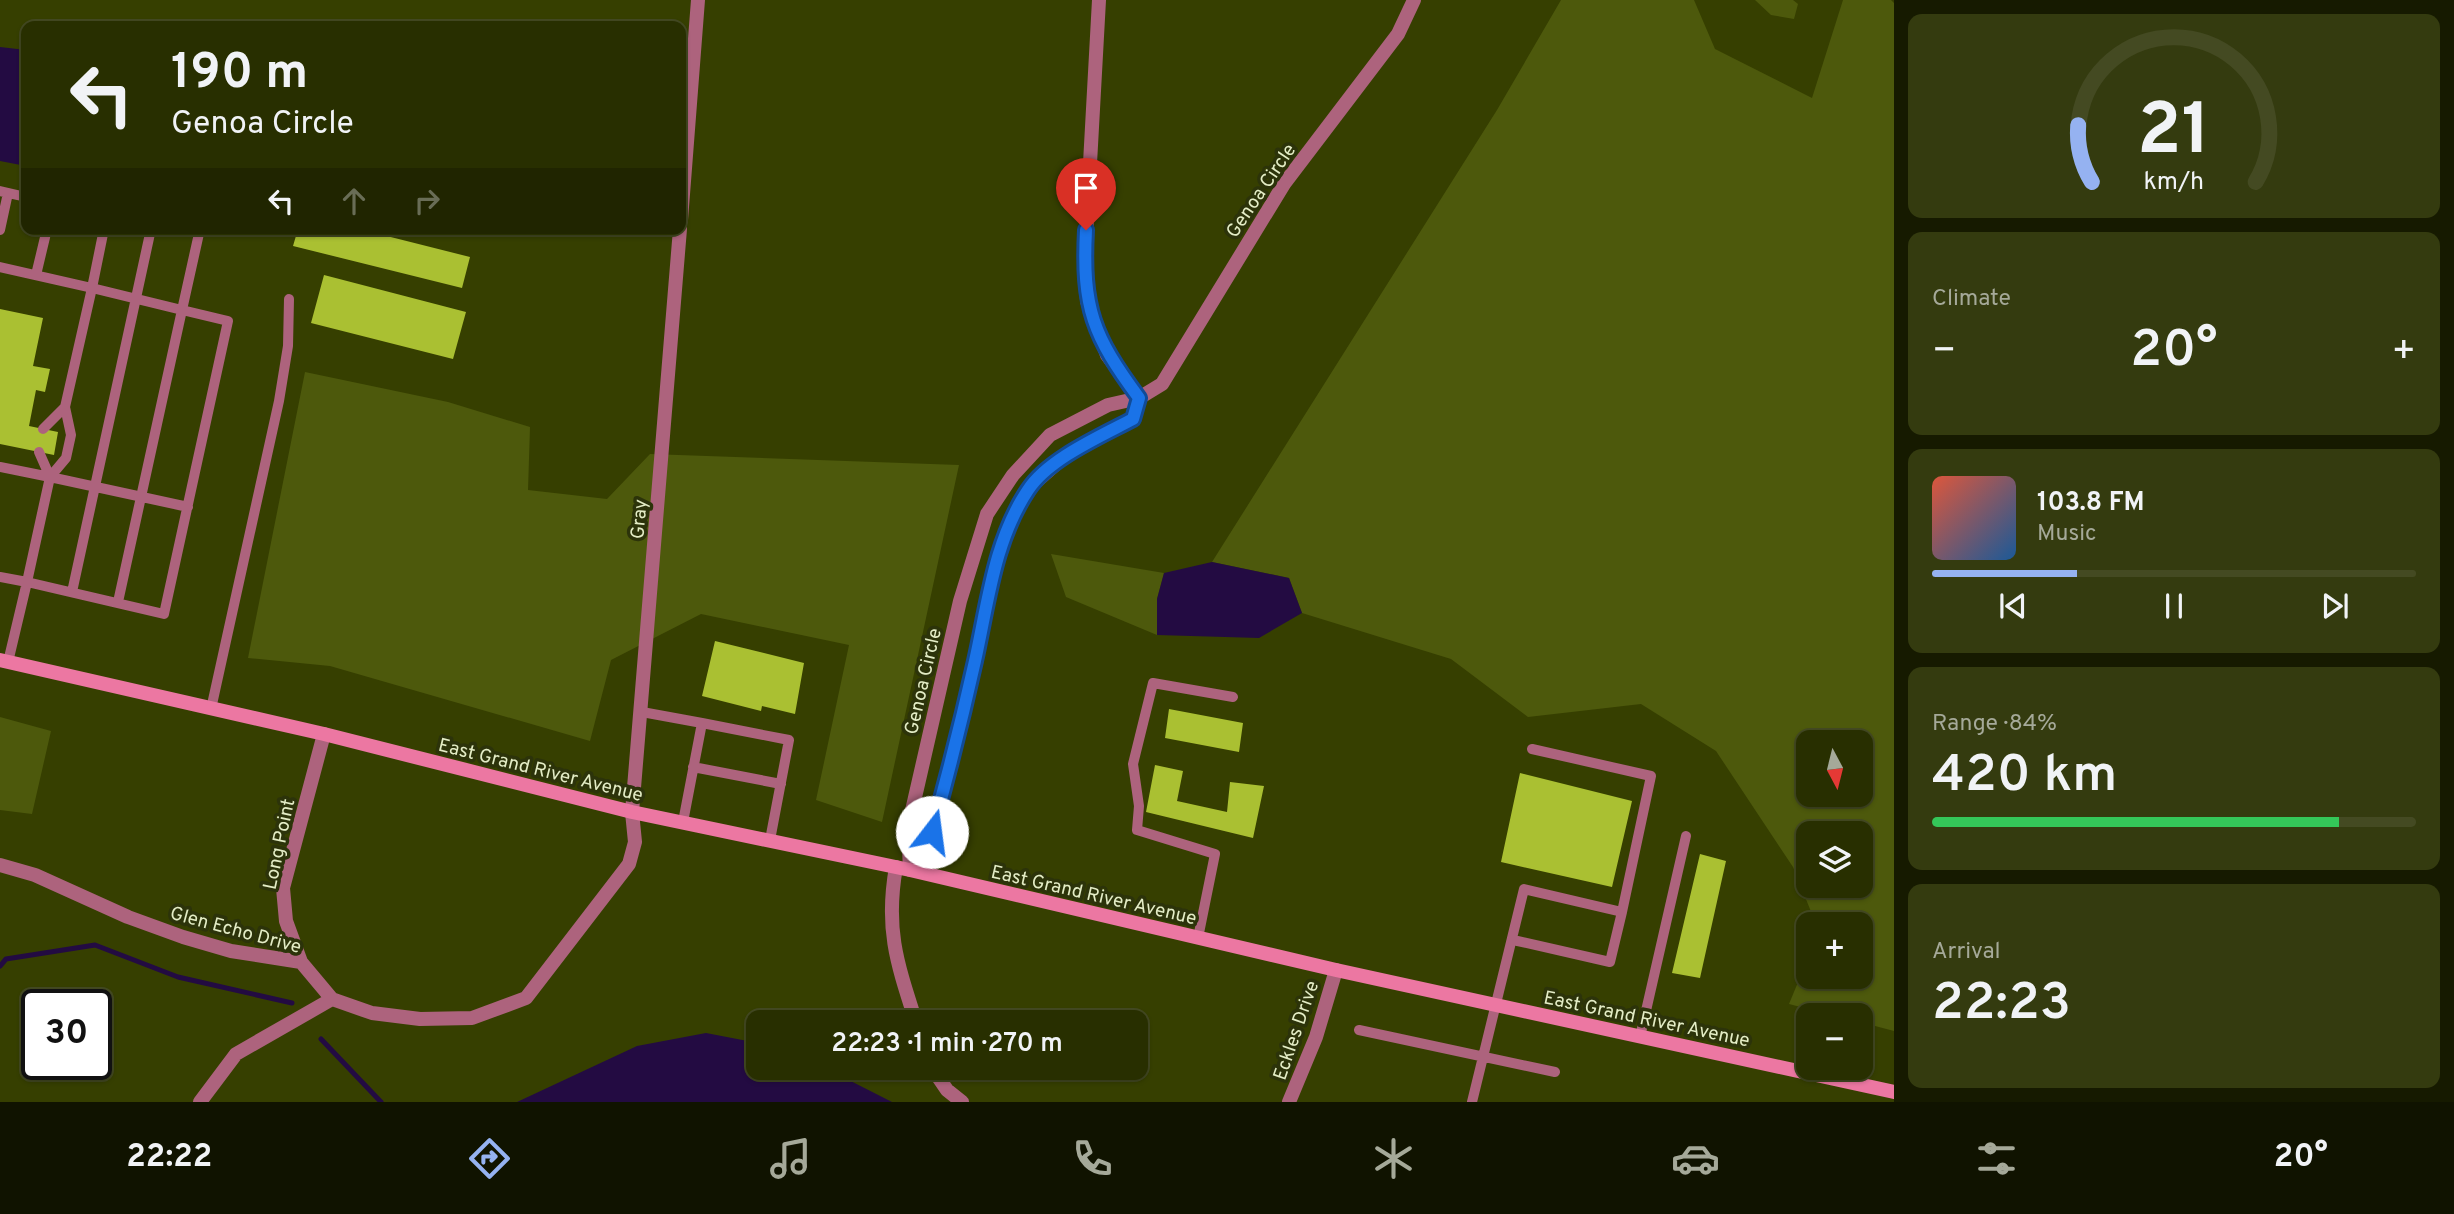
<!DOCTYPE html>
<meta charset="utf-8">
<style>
body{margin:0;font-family:Overpass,sans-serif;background:#343b0f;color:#f1f3f6;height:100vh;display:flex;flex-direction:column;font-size:26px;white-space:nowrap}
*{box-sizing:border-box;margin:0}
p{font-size:23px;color:#a5a999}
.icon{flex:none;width:38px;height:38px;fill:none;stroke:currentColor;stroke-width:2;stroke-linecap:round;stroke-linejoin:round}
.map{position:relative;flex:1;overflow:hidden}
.details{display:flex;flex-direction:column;gap:14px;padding:14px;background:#161a00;width:560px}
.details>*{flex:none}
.guide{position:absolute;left:21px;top:21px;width:665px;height:214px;border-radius:14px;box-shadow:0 2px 5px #0004,0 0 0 2px #444a22;background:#282f00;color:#f1f3f6;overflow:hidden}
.needle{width:46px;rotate:173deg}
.tools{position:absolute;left:1796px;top:730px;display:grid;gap:14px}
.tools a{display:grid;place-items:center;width:77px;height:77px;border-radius:14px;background:#282f00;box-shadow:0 2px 5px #0004,0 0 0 2px #444a22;font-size:35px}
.speed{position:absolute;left:21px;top:989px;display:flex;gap:14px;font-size:35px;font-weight:700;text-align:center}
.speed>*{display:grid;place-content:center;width:91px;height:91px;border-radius:50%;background:#282f00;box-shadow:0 2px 5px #0004,0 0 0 2px #444a22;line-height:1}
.speed .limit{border:4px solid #111;border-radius:10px;background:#fff;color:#111}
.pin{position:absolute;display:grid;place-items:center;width:60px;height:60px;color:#fff;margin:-72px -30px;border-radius:50% 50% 50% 0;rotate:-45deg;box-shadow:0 0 7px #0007}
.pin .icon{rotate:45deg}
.me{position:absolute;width:77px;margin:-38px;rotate:15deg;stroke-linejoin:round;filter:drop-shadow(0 0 5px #0008)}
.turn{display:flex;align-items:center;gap:24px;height:147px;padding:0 35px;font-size:32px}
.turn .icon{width:91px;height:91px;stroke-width:2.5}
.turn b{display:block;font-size:49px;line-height:60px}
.lanes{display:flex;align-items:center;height:66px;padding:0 35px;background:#0003;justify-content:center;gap:35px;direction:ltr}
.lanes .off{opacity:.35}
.big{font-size:52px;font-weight:600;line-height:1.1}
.details .card{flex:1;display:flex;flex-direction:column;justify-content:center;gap:10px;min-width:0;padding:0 24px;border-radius:14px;background:#343b0f}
.details .dial{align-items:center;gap:0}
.dial svg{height:182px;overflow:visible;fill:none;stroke:#444a22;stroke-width:7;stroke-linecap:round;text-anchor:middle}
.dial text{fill:#f1f3f6;stroke:none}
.song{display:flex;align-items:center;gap:21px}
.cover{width:84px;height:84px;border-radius:10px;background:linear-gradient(135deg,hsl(10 70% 55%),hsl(210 70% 35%))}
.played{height:7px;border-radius:4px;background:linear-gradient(90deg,#95b2f1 30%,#444a22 30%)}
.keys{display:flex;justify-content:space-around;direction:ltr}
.heat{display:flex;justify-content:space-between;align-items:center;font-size:38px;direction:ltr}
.charge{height:10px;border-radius:5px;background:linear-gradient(90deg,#34c759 84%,#444a22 0)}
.trip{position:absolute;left:746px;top:1010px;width:402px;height:70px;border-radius:14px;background:#282f00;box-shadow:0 2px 5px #0004,0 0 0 2px #444a22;font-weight:600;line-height:70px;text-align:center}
.menu{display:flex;height:112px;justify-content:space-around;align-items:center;background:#101300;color:#a5a999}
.menu .icon{width:49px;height:49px}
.menu .current{color:#95b2f1}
.menu b{font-size:32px;color:#f1f3f6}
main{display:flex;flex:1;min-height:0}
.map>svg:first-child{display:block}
</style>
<main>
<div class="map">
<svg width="1894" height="1102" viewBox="0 0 1894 1102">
<rect width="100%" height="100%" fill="#363f00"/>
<path fill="#4d590c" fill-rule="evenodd" d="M1561 0H1694L1715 49 1812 98 1843 0H1891L1894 3V1031L1860 1022V1015H1831L1789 1004 1808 958V976H1860V924H1816L1793 867 1716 751 1641 704 1528 717 1451 659 1302 613 1289 578 1212 562 1497 110ZM1808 742H1860V794H1808ZM1808 833H1860V886H1808Z
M1755 0H1793L1798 4 1794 19 1771 15Z
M305 372 448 402 530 427 528 490 607 499 650 454 959 465 882 822 816 800 849 645 701 614 611 660 590 741 330 666 248 658Z
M1051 554 1164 573 1157 599V635L1066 597Z
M0 717 51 731 32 814 0 810Z"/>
<path fill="#230b42" d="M0 47 26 50V166L0 161Z
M1212 562 1289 578 1302 613 1259 638 1157 635V599L1164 573Z
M706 1033 758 1043V1068H825L892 1102H517L637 1046Z"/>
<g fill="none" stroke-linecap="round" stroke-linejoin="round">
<path stroke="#230b42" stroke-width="5" d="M0 966 6 959 95 945 178 977 292 1003
M321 1039 381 1102"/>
</g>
<path fill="#aac032" d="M240 22V26H156V24Z
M298 229H359L470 257 462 288 293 246Z
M324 275 466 312 453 359 311 323Z
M0 309 43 318 33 366 50 369 45 392 36 390 29 426 58 432 54 455 0 444Z
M715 641 804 663 795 714 762 706 761 711 702 696Z
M1169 709 1243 723 1239 752 1165 738Z
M1155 765 1183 771 1177 801 1227 812 1230 782 1264 786 1253 838 1146 812Z
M1520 773 1632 801 1612 887 1501 862Z
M1700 854 1726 861 1700 978 1672 973Z"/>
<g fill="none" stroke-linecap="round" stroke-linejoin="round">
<path stroke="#ad637d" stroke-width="10" d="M0 191 26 197
M104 229 92 288 182 310 118 602
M0 230 8 193
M0 267 92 288 65 407 43 429
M36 275 47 229
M0 467 50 477 39 452
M50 477 188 507
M0 577 27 582 50 477 66 458 71 435 65 407
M72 592 151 229
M8 662 27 582 164 614 228 321 182 310 200 229
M211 709 279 401 288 346 289 299
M642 712 702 723 683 822
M702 723 789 740 770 840
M1532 749 1651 776 1622 912
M693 767 781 784
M1198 938 1215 854 1137 830 1139 806 1133 764 1153 683 1233 697
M1359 1030 1555 1072
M1640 1037 1686 836
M1472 1102 1524 889 1622 912 1610 962 1513 940"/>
<path stroke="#ad637d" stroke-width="14" d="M681 220 698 0
M0 865 35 875 128 917 183 937 231 951 301 962 332 999 372 1013 420 1019 472 1018 526 998 629 864 635 842 632 812 680 229
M896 867C885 929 897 963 916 1022
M911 869 932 832 962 719 995 564 1008 528 1029 488 1064 457 1133 419 1139 398 1107 355 1087 301 1085 254 1099 0
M910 870 908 828 960 601 987 514 1013 475 1050 435 1108 405 1139 398 1162 384 1284 184 1398 34 1414 0
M301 962 286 921 283 888 324 734
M932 1068 947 1090 962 1102
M200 1102 236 1054 332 999
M1289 1102 1316 1037 1336 970"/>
<path stroke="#ec77a2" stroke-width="14" d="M0 660 324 734 632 812 910 870 1336 970 1894 1092"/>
</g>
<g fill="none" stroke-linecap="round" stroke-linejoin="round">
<g stroke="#114b97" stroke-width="18">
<path id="route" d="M932 832C948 775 962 719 975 661 988 603 994 541 1028 490 1048 459 1101 436 1133 419L1139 398C1093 336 1082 308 1086 230"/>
</g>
<use href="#route" stroke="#1a73e8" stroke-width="12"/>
</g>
<g text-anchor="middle" stroke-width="7" stroke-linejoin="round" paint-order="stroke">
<g font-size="19" fill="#e4edc6" stroke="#2c330a">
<text transform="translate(1260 190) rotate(-56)" y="7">Genoa Circle</text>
<text transform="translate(638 519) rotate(-85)" y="7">Gray</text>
<text transform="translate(922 681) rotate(-77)" y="7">Genoa Circle</text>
<text transform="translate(541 769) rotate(14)" y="7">East Grand River Avenue</text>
<text transform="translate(278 844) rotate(-78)" y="7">Long Point</text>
<text transform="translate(1094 894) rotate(13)" y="7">East Grand River Avenue</text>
<text transform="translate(236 929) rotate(15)" y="7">Glen Echo Drive</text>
<text transform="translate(1647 1018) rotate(12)" y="7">East Grand River Avenue</text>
<text transform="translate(1295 1030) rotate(-71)" y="7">Eckles Drive</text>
</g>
</g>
</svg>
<div class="tools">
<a><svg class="needle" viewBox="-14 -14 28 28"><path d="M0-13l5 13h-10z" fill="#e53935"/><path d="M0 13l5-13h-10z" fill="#a5a999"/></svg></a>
<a><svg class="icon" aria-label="layers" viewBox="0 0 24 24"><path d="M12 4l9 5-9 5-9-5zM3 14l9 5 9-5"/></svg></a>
<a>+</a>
<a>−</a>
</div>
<div class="speed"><div class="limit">30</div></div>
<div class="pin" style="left:1086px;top:230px;background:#d93025"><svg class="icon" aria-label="arrive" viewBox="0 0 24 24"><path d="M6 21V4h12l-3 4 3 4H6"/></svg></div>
<svg class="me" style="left:932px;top:832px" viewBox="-20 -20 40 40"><circle r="19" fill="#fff"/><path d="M0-13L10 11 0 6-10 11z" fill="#1a73e8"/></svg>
<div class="trip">22:23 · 1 min · 270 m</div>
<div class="guide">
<div class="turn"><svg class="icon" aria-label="left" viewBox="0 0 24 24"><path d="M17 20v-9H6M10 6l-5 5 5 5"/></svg><div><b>190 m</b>Genoa Circle</div></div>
<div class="lanes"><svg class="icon" aria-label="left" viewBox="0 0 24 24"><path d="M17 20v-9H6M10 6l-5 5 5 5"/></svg><svg class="icon off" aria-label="ahead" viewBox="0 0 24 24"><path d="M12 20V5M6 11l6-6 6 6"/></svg><svg class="icon off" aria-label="right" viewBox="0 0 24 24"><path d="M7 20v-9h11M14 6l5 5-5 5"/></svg></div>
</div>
</div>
<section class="details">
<div class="card dial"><svg viewBox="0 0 100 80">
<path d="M14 69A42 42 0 1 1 86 69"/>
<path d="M14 69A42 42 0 0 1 8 44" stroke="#95b2f1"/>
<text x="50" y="56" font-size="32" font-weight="700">21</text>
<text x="50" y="72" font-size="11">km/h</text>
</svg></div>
<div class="card"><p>Climate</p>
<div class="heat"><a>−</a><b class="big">20°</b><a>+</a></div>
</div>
<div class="card">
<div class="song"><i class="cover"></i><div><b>103.8 FM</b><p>Music</p></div></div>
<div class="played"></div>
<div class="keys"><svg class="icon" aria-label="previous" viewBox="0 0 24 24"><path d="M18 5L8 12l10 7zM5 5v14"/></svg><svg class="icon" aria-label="pause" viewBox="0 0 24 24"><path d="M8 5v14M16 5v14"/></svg><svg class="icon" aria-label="next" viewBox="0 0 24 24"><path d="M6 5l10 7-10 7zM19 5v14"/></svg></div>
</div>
<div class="card"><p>Range · 84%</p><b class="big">420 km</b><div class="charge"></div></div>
<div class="card"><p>Arrival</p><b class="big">22:23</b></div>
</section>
</main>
<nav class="menu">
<b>22:22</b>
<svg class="icon current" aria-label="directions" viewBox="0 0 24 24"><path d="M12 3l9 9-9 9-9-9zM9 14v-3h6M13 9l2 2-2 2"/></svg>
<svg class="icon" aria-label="music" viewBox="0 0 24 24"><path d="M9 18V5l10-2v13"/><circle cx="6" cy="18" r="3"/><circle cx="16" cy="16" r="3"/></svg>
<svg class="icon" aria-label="phone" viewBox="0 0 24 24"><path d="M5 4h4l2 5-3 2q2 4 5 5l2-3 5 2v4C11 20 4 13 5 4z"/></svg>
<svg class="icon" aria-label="climate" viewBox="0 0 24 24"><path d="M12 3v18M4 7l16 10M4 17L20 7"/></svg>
<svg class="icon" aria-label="car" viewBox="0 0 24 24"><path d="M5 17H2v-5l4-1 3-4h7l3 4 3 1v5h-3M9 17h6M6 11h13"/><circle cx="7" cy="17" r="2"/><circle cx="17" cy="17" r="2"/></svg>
<svg class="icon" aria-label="filters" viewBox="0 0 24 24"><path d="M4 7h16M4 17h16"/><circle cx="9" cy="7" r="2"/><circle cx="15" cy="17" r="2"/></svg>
<b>20°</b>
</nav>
